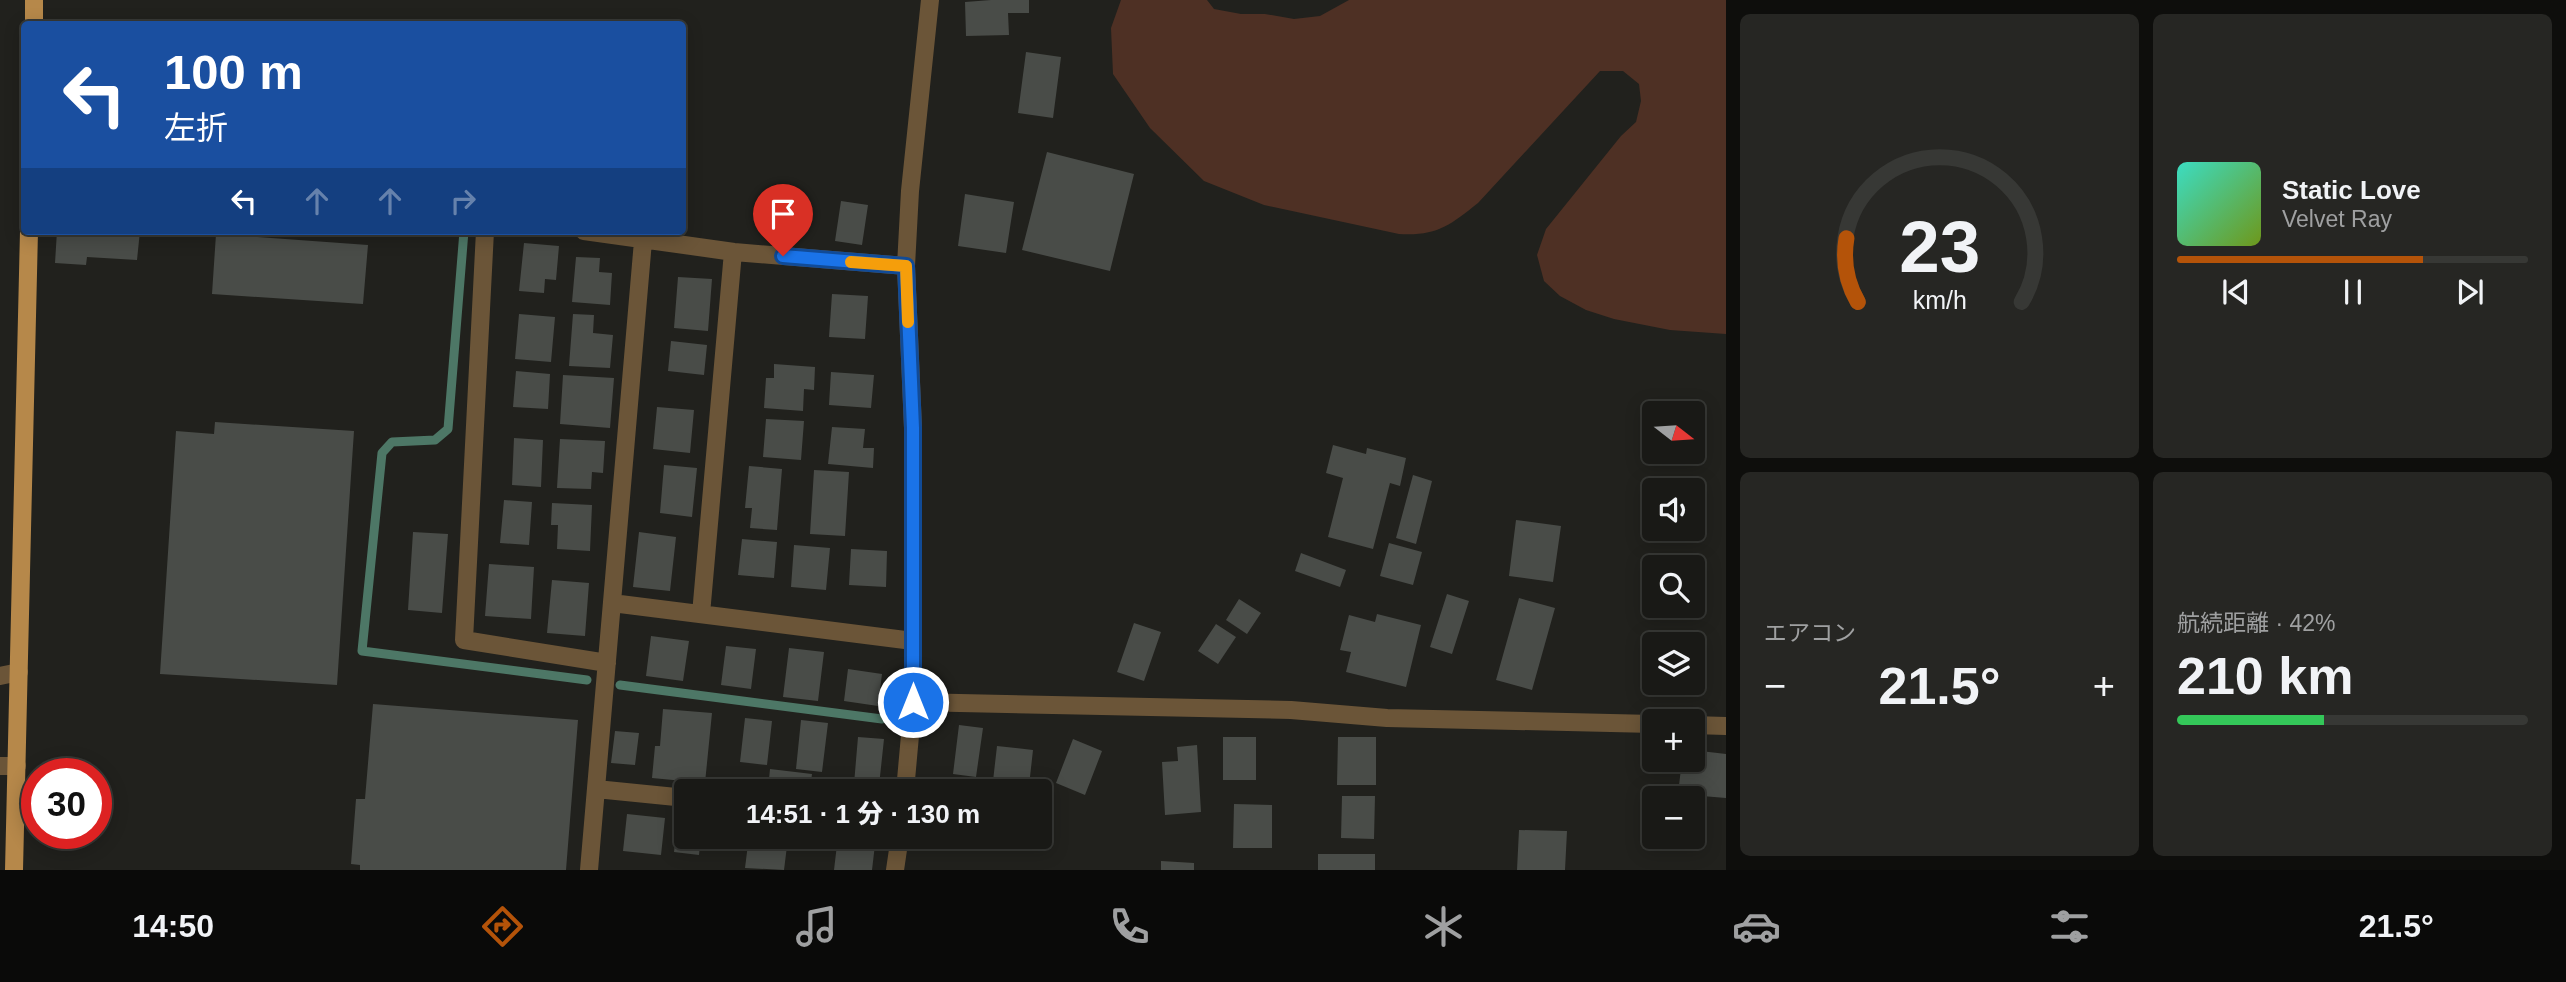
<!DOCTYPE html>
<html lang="ja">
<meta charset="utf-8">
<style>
body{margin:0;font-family:Arial,"Noto Sans JP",sans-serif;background:#262623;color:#f1f3f6;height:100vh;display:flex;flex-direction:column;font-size:26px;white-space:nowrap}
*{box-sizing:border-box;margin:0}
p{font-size:23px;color:#9fa0a1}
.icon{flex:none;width:38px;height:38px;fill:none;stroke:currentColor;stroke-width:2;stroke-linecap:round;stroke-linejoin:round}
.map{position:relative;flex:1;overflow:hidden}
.details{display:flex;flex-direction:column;gap:14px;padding:14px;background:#0e0e0c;width:840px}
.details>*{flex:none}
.guide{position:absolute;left:21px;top:21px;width:665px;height:214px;border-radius:7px;box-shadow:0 4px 18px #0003,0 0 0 2px #373835;background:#1a4fa0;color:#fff;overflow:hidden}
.needle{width:46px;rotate:107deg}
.controls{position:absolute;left:1642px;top:401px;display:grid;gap:14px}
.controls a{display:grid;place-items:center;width:63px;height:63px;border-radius:7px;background:#191916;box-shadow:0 4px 18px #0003,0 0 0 2px #373835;font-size:35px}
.speed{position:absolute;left:21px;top:758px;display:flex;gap:14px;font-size:35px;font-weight:700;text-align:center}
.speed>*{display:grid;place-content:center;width:91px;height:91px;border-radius:50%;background:#191916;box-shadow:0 4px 18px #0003,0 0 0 2px #373835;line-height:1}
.speed .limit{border:10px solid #d22;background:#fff;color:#111}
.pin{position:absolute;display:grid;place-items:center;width:60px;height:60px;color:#fff;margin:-72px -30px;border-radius:50% 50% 50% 0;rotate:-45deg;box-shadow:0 0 7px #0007}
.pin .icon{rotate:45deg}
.me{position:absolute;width:77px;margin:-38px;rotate:0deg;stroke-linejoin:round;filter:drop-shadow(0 0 5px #0008)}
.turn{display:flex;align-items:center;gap:24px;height:147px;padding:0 28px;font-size:32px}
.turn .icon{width:91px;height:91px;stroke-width:2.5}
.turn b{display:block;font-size:49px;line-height:60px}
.lanes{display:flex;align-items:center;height:66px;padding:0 28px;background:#0003;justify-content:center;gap:35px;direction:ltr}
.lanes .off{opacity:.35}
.big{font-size:52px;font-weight:800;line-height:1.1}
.details .tile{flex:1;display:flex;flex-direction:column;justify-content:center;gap:10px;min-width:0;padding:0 24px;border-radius:10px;background:#262623}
.details .dial{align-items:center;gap:0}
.dial svg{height:182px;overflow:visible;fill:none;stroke:#373835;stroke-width:7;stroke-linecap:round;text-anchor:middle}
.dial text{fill:#f1f3f6;stroke:none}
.song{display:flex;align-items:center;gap:21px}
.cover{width:84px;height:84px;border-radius:10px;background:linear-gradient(135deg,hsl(170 70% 55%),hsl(80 70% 35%))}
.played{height:7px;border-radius:4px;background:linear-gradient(90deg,#b45309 70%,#373835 70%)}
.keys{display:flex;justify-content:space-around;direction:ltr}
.heat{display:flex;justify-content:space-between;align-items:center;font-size:38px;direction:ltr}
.charge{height:10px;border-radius:5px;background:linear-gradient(90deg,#34c759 42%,#373835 0)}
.details .tiles{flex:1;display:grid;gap:14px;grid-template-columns:repeat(2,1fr)}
.trip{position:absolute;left:674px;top:779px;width:378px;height:70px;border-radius:7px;background:#191916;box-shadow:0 4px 18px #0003,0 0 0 2px #373835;font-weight:800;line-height:70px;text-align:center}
.menu{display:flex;height:112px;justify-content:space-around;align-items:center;background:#0a0a09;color:#9fa0a1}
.menu .icon{width:49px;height:49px}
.menu .selected{color:#b45309}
.menu b{font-size:32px;color:#f1f3f6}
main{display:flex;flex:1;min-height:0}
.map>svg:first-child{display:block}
</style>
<main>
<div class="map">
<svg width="1726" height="870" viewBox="0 0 1726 870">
<rect width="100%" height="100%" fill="#21211d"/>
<path fill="#4e3024" d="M1121 0H1207L1214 9 1241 14H1265L1294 19 1320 16 1349 0H1726V334L1670 330 1614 319 1586 310 1560 296 1544 281 1537 255 1546 229 1621 136 1636 122 1641 101 1639 84 1623 71H1600L1478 203C1449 226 1437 236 1399 234L1264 205 1204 181 1150 128 1113 74 1111 28Z"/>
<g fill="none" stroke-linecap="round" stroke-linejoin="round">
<path stroke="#4d7766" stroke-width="9" d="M464 231 448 429 435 440 392 442 382 453 362 651 587 680
M620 685 882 719"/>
</g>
<path fill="#494c48" d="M991 0H1029V13H1008L1009 35 966 36 965 2Z
M1026 52 1061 57 1053 118 1018 113Z
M1047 152 1134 174 1110 271 1022 250Z
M965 194 1014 202 1006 253 958 246Z
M841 201 868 205 862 245 835 241Z
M57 231H140L137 260 87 257 86 265 55 263Z
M216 234 368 245 363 304 212 294Z
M524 243 559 246 556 280 545 279 544 293 519 291Z
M576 257 600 258 599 272 612 273 610 305 572 302Z
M678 277 712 279 708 331 674 328Z
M832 294 868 296 865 339 829 337Z
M519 314 555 317 551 362 515 359Z
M573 314 594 315 593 333 613 335 610 368 569 366Z
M671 341 707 345 704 375 668 371Z
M774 364 815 367 814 390 804 389 803 411 764 408 766 378H774Z
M516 371 550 374 548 409 513 407Z
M831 372 874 375 871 408 829 405Z
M563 375 614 378 610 428 560 424Z
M657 407 694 410 690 453 653 449Z
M766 419 804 421 801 460 763 457Z
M215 422 354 431 337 685 160 674 176 431 214 434Z
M832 427 865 429 863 448H874L873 468 828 464Z
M514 438 543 440 541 487 512 485Z
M560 439 605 441 603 473 592 472 591 489 557 488Z
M1333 445 1366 454 1367 448 1406 458 1400 486 1390 483 1373 549 1328 537 1343 478 1326 473Z
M664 465 697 468 692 517 660 513Z
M749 466 782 469 777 530 750 528 752 508H745Z
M814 470 849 472 845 536 810 534Z
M1413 475 1432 481 1416 544 1396 538Z
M504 500 532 502 529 545 500 543Z
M552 503 592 505 590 551 557 549 558 525H551Z
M1516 520 1561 526 1553 582 1509 576Z
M413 532 448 534 442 613 408 610Z
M639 532 676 537 670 591 633 587Z
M742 539 777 542 774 578 738 575Z
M1389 543 1422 552 1413 585 1380 576Z
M794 545 830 548 826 590 791 587Z
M851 549 887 551 886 587 849 585Z
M1301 553 1346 570 1340 587 1295 571Z
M489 564 534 567 531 619 485 616Z
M552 580 589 583 585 636 547 633Z
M1447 594 1469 601 1452 654 1430 647Z
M1519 598 1555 608 1532 690 1496 680Z
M1239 599 1261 613 1247 634 1226 620Z
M1377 614 1421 625 1406 687 1346 672 1351 652 1340 650 1349 615 1375 622Z
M1134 623 1161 632 1144 681 1117 672Z
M1216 624 1236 637 1218 664 1198 651Z
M651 636 689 641 683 681 646 676Z
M726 646 756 649 751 689 721 685Z
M789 648 824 652 818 701 783 697Z
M848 669 882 674 878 706 844 701Z
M373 704 578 720 566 870H360V865L351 864 356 799H365Z
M663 709 712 713 705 783 652 778 655 746H660Z
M745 718 772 721 767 765 740 762Z
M801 720 828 723 822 772 796 769Z
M959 725 983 728 976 777 953 774Z
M615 731 639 733 635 765 611 763Z
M858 737 884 739 879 786 854 784Z
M1223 737H1256V780H1223Z
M1338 737H1376V785H1337Z
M1073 739 1102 751 1085 795 1056 783Z
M1197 745 1201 812 1165 815 1162 762 1178 761 1177 747Z
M997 746 1033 750 1029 786 993 781Z
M1692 750 1726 754V798L1678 794 1682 760H1692Z
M770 769 812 774 810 791 768 789Z
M1342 796H1375L1374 839 1341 838Z
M1234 804 1272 805V848H1233Z
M627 814 665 818 661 855 623 851Z
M678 818H686V836H726L725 848 700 845 699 855 674 852Z
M1519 830 1567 831 1565 870H1517Z
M749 836 788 838 784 870 745 868Z
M838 836H876L872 870H834Z
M1318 854H1375V870H1318Z
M1161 861 1194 863V870H1161Z"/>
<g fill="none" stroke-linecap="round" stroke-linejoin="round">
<path stroke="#6b5538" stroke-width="18" d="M485 231 464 640 607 663
M584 231 734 252 906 266
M612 603 913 641
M701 614 733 252
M0 676 19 672
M913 702 1291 710 1387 718 1654 724
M1692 725 1726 726
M0 766H17
M596 789 686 798
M905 791 913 702V428L906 266 910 191 930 0
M589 870 643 241
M895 870 900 836"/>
<path stroke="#b6884a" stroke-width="18" d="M34 24V0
M14 870 29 231"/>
</g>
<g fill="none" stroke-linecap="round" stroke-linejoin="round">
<g stroke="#114b97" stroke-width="18">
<path id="route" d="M783 256 906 266 913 428V702"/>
</g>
<use href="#route" stroke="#1a73e8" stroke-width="12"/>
<path stroke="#f59e0b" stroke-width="12" d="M851 262 906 266 908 322"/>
</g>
</svg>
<div class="controls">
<a><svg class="needle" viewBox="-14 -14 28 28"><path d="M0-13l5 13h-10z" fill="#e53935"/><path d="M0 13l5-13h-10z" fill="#9fa0a1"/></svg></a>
<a><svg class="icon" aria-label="sound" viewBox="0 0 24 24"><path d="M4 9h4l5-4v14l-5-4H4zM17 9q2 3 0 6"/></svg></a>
<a><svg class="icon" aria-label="search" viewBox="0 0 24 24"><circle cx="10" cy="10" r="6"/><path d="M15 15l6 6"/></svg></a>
<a><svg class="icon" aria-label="layers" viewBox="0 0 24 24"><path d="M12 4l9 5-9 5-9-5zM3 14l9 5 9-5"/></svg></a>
<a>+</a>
<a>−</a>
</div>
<div class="speed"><div class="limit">30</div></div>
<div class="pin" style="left:783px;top:256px;background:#d93025"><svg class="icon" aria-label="arrive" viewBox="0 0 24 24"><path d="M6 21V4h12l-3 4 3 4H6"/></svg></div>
<svg class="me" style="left:913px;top:702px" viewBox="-20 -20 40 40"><circle r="17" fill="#1a73e8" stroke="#fff" stroke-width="3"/><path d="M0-11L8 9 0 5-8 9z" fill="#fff"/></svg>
<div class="trip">14:51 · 1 分 · 130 m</div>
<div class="guide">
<div class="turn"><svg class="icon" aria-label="left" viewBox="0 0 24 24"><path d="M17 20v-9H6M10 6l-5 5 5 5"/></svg><div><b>100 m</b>左折</div></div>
<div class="lanes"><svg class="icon" aria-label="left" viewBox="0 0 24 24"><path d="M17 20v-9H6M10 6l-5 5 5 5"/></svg><svg class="icon off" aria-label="ahead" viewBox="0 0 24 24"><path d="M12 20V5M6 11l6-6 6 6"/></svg><svg class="icon off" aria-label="ahead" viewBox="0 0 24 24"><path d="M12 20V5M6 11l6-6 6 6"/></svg><svg class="icon off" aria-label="right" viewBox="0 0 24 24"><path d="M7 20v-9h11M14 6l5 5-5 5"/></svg></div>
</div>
</div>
<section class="details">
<div class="tiles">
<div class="tile dial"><svg viewBox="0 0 100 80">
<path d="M14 69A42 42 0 1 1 86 69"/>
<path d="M14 69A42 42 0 0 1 9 41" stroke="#b45309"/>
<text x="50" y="56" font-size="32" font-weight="700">23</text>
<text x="50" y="72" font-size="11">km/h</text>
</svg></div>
<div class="tile">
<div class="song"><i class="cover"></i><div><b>Static Love</b><p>Velvet Ray</p></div></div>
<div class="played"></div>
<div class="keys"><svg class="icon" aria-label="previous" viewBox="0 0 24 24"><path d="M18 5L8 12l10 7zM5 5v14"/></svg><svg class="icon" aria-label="pause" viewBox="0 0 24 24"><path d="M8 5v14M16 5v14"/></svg><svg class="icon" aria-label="next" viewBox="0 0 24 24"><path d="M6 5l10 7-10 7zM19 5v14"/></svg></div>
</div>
<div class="tile"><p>エアコン</p>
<div class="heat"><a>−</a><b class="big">21.5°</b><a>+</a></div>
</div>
<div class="tile"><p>航続距離 · 42%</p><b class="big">210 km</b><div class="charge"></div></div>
</div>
</section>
</main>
<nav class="menu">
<b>14:50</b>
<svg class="icon selected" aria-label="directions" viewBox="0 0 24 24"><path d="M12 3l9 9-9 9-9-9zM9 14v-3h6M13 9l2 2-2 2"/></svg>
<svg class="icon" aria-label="music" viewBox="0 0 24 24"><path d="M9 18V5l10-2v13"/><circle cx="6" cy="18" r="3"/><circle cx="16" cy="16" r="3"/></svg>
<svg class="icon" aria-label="phone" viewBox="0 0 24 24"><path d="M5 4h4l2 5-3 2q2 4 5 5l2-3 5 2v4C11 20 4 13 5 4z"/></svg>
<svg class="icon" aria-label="climate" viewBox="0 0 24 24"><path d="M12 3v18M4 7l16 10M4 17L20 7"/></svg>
<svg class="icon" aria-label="car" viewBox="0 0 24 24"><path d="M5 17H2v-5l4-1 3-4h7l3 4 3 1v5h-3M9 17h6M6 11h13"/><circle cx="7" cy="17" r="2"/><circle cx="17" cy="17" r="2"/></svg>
<svg class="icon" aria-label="filters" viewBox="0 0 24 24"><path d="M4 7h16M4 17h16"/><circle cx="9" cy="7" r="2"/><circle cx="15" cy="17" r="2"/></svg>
<b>21.5°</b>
</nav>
